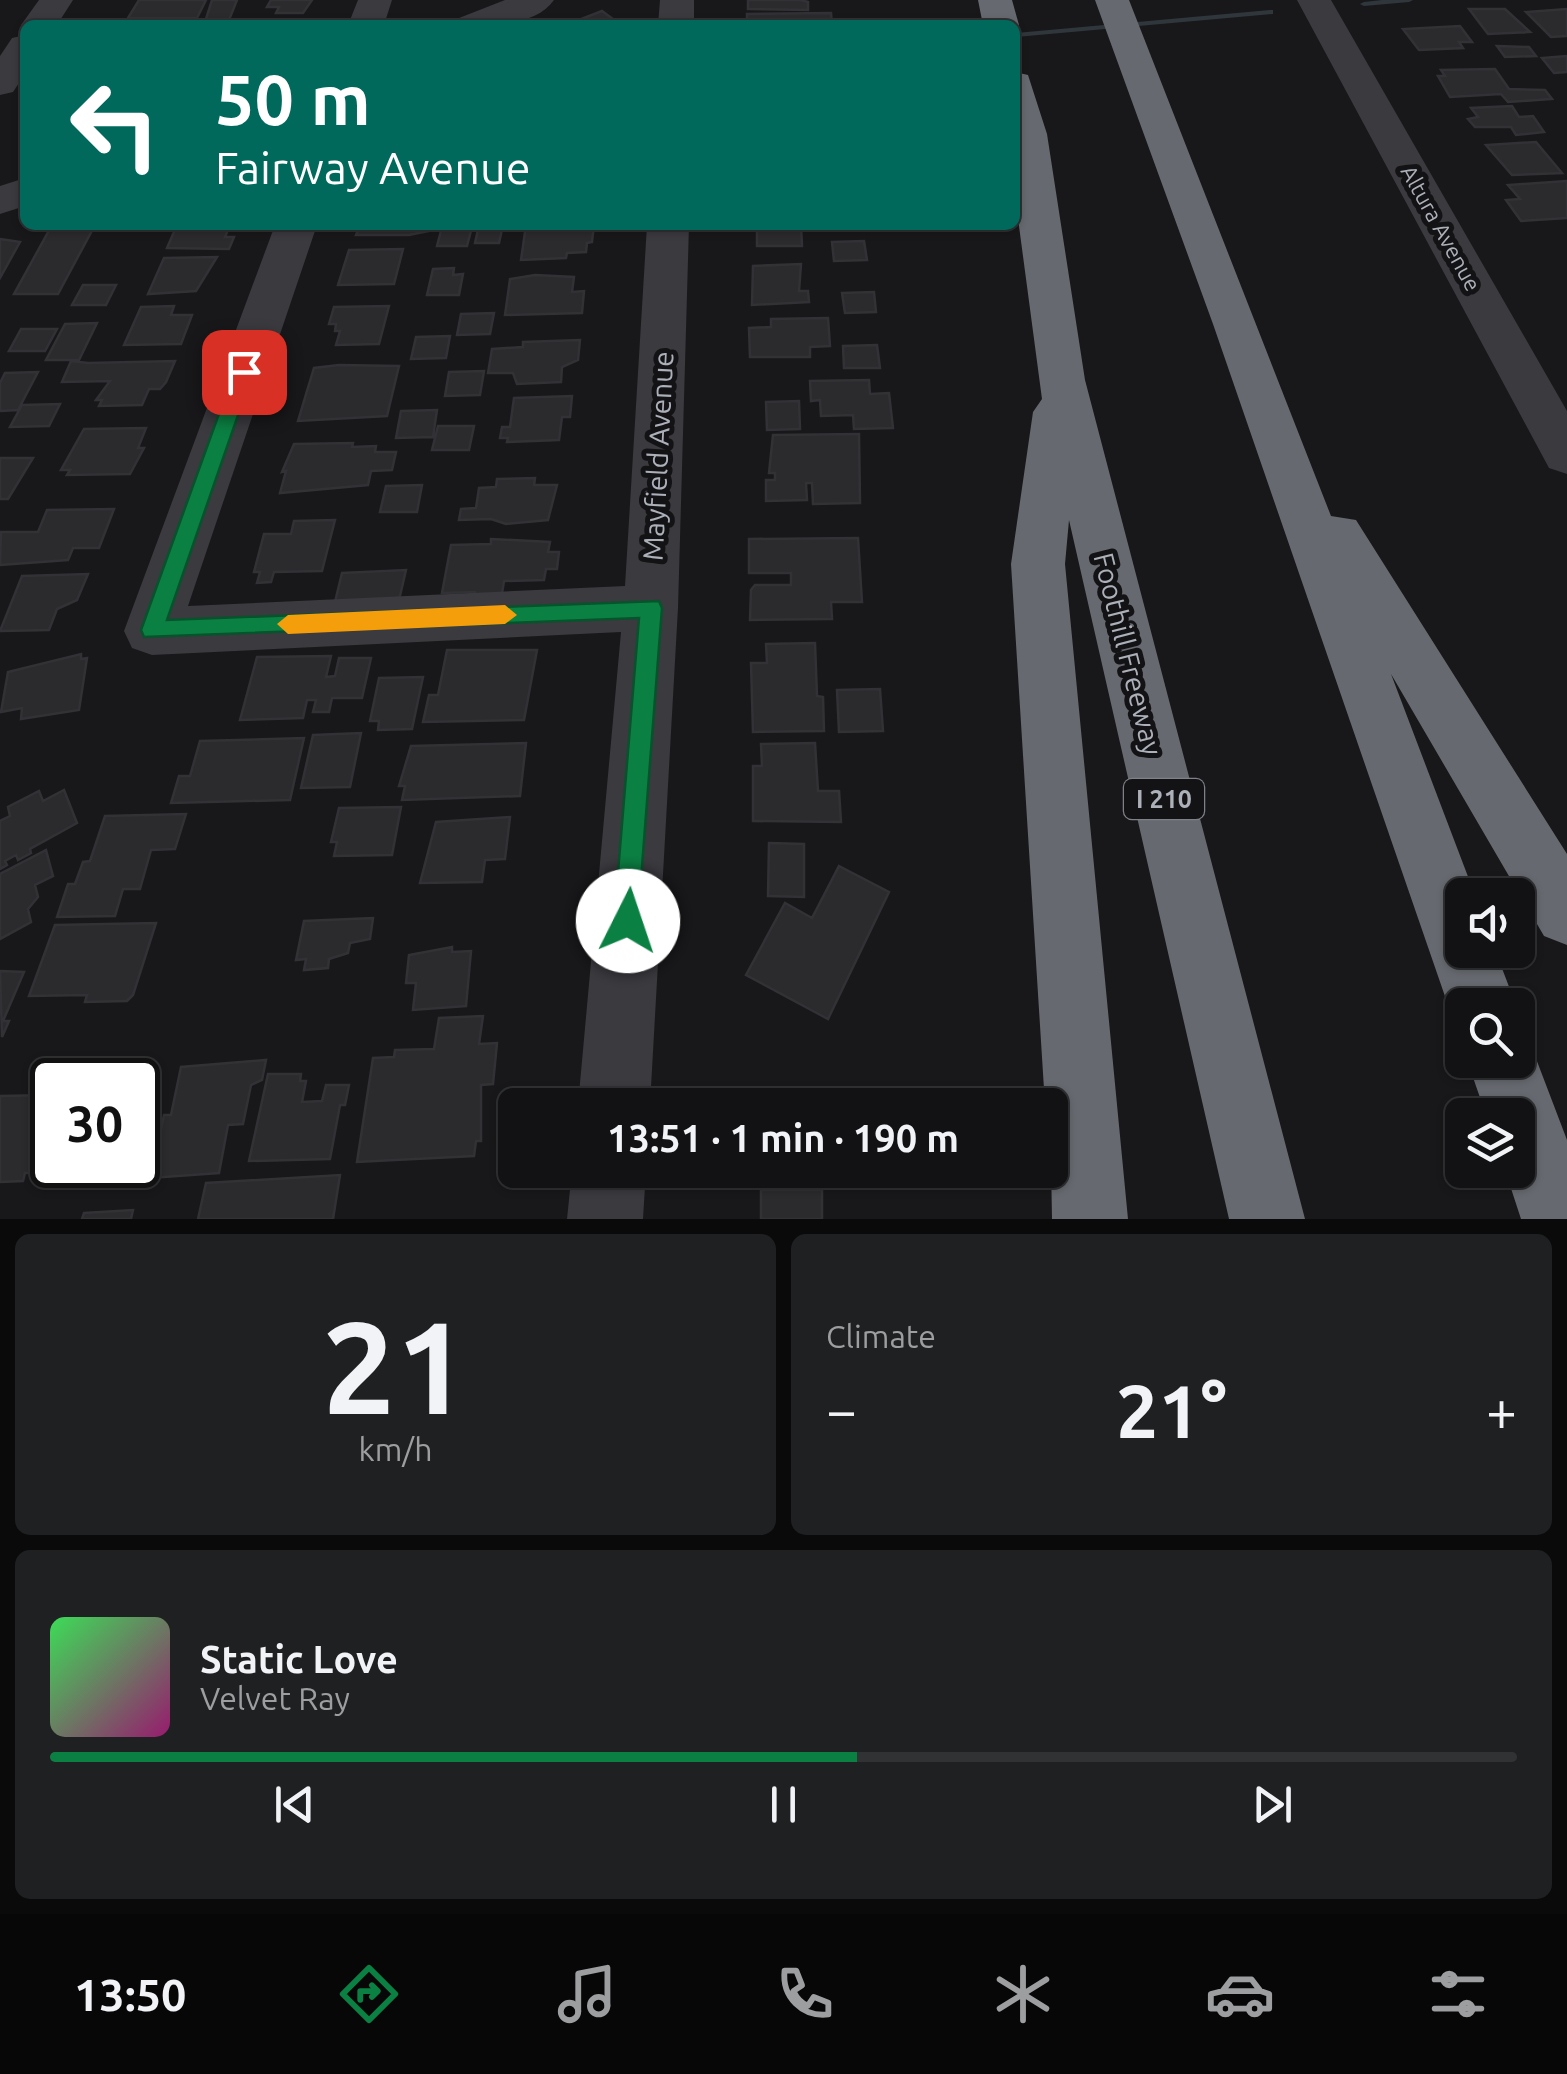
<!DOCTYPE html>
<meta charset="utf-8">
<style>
body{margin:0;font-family:Ubuntu,sans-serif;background:#1f2022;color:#f1f3f6;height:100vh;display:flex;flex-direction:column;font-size:38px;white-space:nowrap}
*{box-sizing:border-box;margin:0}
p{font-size:32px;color:#9c9ea0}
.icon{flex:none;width:55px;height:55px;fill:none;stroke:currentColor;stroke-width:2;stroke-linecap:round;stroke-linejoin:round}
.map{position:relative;height:1219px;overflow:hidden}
.panel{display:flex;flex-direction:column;gap:15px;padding:15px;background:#0a0a0b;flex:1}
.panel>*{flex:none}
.banner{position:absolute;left:20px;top:20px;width:1000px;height:210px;border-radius:15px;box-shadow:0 2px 8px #0004,0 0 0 2px #313234;background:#00695c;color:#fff;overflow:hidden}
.fabs{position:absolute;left:1445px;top:878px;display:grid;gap:20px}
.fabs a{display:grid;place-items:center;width:90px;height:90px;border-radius:15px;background:#121214;box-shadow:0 2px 8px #0004,0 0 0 2px #313234;font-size:50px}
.speed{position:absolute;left:30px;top:1058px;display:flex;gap:20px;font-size:50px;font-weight:700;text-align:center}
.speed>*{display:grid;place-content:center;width:130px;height:130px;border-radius:50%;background:#121214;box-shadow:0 2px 8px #0004,0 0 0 2px #313234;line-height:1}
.speed .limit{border:5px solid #111;border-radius:15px;background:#fff;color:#111}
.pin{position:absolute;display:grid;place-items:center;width:85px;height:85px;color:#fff;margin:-42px;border-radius:20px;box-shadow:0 5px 15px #0006}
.me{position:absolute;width:110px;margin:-55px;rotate:4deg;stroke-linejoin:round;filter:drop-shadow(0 0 8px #0008)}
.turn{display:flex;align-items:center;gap:35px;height:210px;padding:0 30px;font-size:45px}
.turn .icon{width:130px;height:130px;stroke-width:2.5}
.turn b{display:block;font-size:70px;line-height:85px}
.big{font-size:75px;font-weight:700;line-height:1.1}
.panel .card{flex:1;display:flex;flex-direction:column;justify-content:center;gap:15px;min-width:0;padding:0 35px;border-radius:15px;background:#1f2022}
.panel .dial{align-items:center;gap:0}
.dial b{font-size:130px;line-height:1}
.song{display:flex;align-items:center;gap:30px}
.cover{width:120px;height:120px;border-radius:15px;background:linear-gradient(135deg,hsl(130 70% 55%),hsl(320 70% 35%))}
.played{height:10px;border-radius:5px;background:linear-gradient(90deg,#0b8043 55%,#313234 55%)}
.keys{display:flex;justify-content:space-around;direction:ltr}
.heat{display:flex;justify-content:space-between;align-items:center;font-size:55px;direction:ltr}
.panel .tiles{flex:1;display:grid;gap:15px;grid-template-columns:1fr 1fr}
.card:last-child{grid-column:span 2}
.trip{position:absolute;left:498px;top:1088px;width:570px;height:100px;border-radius:15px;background:#121214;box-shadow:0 2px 8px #0004,0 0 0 2px #313234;font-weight:700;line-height:100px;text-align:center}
.tabs{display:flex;height:160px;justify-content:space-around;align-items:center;background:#070708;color:#9c9ea0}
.tabs .icon{width:70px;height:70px}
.tabs .selected{color:#0b8043}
.tabs b{font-size:45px;color:#f1f3f6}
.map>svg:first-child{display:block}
</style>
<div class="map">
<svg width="1567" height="1219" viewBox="0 0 1567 1219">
<rect width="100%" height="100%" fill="#18181a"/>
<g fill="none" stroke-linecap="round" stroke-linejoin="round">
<path fill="#2f373d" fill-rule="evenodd" d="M1382 0H1413L1409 2 1364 6 1360 4 1364 2Z
M1270 10H1273V14L1015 37V33Z"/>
</g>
<path fill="#2b2b2e" stroke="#323236" stroke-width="2.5" d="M139 0H206L197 18H128Z
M212 0H237L227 25H204Z
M271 0H312L303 13H276L279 7H267Z
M748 0H801L808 2V10L748 9Z
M1469 9H1505L1530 32 1488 34Z
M1567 9V36L1551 37 1526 12Z
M602 11 617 22 566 25Z
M831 13 832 25H747V14Z
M1460 26 1472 42H1459L1463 48 1419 50 1403 29Z
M1497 46 1529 47 1536 56 1505 57Z
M1567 56V72L1554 73 1542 58Z
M1495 69 1509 89 1545 90 1552 99 1508 102 1501 94 1450 97 1438 76H1445L1441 70Z
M1512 106 1519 117 1533 116 1544 132 1516 135 1511 127H1475L1468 119 1478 117 1471 108Z
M1536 142 1562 173 1512 175 1486 145Z
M1567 181V218L1521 221 1506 200 1520 199 1508 185Z
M52 225H95L58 294H14Z
M177 225H230L225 237H234L229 249 167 248Z
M360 225H435L434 230 409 235H356Z
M479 225H503L499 243H475Z
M526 225H594L592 242 587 243 586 252 567 253 566 258 521 260Z
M750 225H801L802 246H757V229Z
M442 227H472L467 246H437Z
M0 239 20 242 0 278Z
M864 241 867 260 834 261 832 242Z
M403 249 394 284 338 285 349 250Z
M217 257 196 291 148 294 164 258Z
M801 264 799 291H808L809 302 752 305 753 266Z
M454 268 453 275 463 274 459 295H427L433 269Z
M535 275 574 277 572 292 584 291 582 313 505 315 510 279Z
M83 285H116L106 305H72Z
M874 292 876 312 845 313 842 293Z
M174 306 171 315H192L181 344 124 345 141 307Z
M389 306 379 344 336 345 340 331H335L336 324H329L334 307Z
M494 313 490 334 457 335 461 314Z
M828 318 830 346 810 347V357H750L749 328 771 327V319Z
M97 323 79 360H46L65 324Z
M21 329H57L45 351H9Z
M450 336 446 358 411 359 416 337Z
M580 340 578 360 562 367 561 382 517 384 513 373H488L492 349 523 347V342Z
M877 345 880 368H844L843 346Z
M71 361 88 363 175 361 166 382 160 389H149L142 405 99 406 102 400H96L110 381 62 382Z
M339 365 399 366 387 416 298 421 314 368Z
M484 371 480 395 445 396 449 372Z
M38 372 18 410 0 411V383L5 373Z
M869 380 870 394 889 393 893 428 854 429 853 415 821 416 820 400 811 401 810 381Z
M572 396 570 417H562L559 440 507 442 508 438H500L502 427H510L514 398Z
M799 401 800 429 767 430 766 402Z
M60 404 49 426 10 427 22 405Z
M437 410 433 437 396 438 401 411Z
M438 426H474L469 450H432Z
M146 428 138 448H144L130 474 67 475 70 470H61L84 429Z
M859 434 860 503 813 504 812 483H806L807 500 766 501V480H775V473H769L773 435Z
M353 443 352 447 376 446 375 452H396L392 470 371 471 368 485 280 493 286 471 282 472 294 444Z
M0 458H33L8 499H0Z
M535 478 534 485H557L548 520 506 524 491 519 459 520 461 509 476 508 479 488 496 487 497 479Z
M422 485 417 512H380L386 486Z
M114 509 99 548H73L68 560 0 565 1 532H38L47 510Z
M335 520 322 571 274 572 271 582 257 583 260 572H254L264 534H291L294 521Z
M858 538 862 602H831L832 619 750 620 751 590 755 585H791V573H749V539Z
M491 539 550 542 548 552H559L557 569H546L544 580 504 581 501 600 474 601 475 592 442 593 451 545 491 544Z
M406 570 399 600 335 602 342 573Z
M88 574 77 600 57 609 49 630 0 631 22 576Z
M815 643 817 696 823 697 824 731 753 732 751 663H767L766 644Z
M447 650H537L524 720 423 722 429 695H438Z
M81 654V659L87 658 79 710 21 719 22 708 1 712 8 672Z
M331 656 326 677 335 676 339 658H371L362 698H332L329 712H313L316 700H307L303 718 240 720 257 657Z
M423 677 412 729 378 730 379 721H370L379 678Z
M880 689 883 731 839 732 837 690Z
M361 733 350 787 301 788 313 735Z
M304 738 290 800 171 803 179 776H190L200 741Z
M526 743 520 796 402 800 405 786H399L411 746Z
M815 743 818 791H839L841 822 753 821V766H762L761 744Z
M64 790 77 823 30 849 31 853 18 860 16 855 5 861 7 865 0 869V821L10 816 8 807 39 791 43 801Z
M401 807 392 855 334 856 337 842H331L339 808Z
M186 814 175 849 151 850 140 889H123L115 916 57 917 68 884H75L83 862 90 861 105 816Z
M510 817 505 859 485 860 482 882 420 883 436 822Z
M769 843 804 844V897L768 896Z
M46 850 53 876 35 885 38 897 28 909 31 922 0 939V874Z
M839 866 889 892 828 1019 746 975 785 903 812 918Z
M373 918 370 939 350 943 348 953 329 959 328 968 304 970 306 959 296 960 304 921Z
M156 923 133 995 127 1001 85 1002 87 995 29 996 55 925Z
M452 947V952L471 951 466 1006 413 1010 416 983H406L409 955Z
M0 971 24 972 3 1021H9L2 1037Z
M483 1016 479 1044 497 1043 493 1084 481 1085V1141H476L474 1156 357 1162 373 1058 394 1057 395 1050 434 1049 439 1018Z
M266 1060 262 1080 251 1085 243 1124 228 1125 219 1173 151 1178 164 1115H171L181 1067Z
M268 1074H301L300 1081H306L302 1102 322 1101 326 1085H349L345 1105H340L330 1159 249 1161Z
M50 1095 41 1122H52V1165H138V1120H158L144 1171 25 1173 23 1181 0 1182V1096Z
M340 1175 333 1219H198L206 1183Z
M761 1190H822V1219H761Z
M133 1210 131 1219H82L84 1213Z"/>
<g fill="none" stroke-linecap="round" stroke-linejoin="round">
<path fill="#3a3a3f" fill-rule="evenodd" d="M39 0H73L57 25H25V30L21 25Z
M358 0H392L384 25H348Z
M505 0H554C535 28 483 25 453 25L459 18Z
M660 0H694V25H658Z
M1297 0H1331L1567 411V474L1549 468Z
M25 35V74L13 92 0 95V56L12 38Z
M25 178V206L0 214V186Z
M275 225H317L188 606 625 586 647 225H689L678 608 650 1105H578L621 632 152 655 132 648 124 631Z
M572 1170H646L643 1219H567Z"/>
<path fill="#66696f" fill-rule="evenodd" d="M978 0H1012L1019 25 1015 30V25H983Z
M1095 0H1129L1331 516 1356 520 1567 854V945L1544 936 1391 674 1475 895H1462V950H1495L1516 1005H1462V1031L1448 1005 1213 324Z
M1015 72 1028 75 1047 134 1085 380 1305 1219H1229L1069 520 1065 564 1128 1219H1052L1050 1105H1045L1011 564 1033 412 1042 399 1015 196Z
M1518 1031 1527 1035 1567 1140V1219H1521L1505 1170H1518V1115H1486L1467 1060H1518Z"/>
</g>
<path fill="#0b8043" stroke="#07532c" stroke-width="2.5" d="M244 366 253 372 167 620 659 601 662 608 637 931 628 935 618 931 614 921 639 618 144 637 141 630 234 372Z"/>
<path fill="#f59e0b" d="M505 605 517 615 505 624 288 634 277 624 288 615Z"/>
<g text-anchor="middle" stroke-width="10" stroke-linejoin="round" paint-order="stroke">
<g font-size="22" fill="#acb0b9" stroke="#131315">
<text transform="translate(1441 228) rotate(61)" y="8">Altura Avenue</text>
</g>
<rect fill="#131315" stroke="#7e8188" stroke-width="2.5" x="1124" y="779" width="80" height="40" rx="8"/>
<g font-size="25" font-weight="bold" fill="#acb0b9">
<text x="1164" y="808">I 210</text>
</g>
<g font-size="28" fill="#acb0b9" stroke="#131315">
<text transform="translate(658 456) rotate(-87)" y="10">Mayfield Avenue</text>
<text transform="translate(1128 654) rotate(76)" y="10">Foothill Freeway</text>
</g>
</g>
</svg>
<div class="fabs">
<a><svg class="icon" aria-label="sound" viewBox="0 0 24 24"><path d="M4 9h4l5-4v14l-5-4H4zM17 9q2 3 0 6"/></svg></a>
<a><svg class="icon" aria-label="search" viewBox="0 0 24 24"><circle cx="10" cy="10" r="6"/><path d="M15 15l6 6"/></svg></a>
<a><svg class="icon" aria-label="layers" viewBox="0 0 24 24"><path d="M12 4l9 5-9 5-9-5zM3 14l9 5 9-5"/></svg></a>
</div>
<div class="speed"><div class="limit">30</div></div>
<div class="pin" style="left:244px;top:372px;background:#d93025"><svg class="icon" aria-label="arrive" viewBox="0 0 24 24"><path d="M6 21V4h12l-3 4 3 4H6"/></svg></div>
<svg class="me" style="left:628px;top:921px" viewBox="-20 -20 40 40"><circle r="19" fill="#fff"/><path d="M0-13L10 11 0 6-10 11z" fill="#0b8043"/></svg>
<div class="trip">13:51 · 1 min · 190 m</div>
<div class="banner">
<div class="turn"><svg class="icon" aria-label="left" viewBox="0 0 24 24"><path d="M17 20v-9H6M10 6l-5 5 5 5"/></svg><div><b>50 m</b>Fairway Avenue</div></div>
</div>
</div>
<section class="panel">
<div class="tiles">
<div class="card dial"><b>21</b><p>km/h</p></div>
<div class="card"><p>Climate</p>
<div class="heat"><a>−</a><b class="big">21°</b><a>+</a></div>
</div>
<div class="card">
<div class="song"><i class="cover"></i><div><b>Static Love</b><p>Velvet Ray</p></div></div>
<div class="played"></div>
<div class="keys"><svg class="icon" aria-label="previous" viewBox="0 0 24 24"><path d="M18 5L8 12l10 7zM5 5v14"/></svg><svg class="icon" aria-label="pause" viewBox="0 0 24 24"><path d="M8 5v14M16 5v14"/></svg><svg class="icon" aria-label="next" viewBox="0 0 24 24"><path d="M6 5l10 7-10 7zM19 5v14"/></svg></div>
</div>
</div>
</section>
<nav class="tabs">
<b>13:50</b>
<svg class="icon selected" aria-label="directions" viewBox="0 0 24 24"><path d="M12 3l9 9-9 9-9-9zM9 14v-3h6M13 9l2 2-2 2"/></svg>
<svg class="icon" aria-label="music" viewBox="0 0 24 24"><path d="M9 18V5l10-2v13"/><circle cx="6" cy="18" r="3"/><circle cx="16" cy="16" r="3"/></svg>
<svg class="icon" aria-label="phone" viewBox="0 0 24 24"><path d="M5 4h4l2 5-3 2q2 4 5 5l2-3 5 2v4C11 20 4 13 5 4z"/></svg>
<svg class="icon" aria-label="climate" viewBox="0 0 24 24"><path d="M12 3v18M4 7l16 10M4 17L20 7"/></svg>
<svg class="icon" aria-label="car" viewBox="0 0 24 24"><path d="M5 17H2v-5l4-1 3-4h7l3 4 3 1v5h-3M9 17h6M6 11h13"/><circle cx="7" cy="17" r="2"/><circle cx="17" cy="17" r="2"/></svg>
<svg class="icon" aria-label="filters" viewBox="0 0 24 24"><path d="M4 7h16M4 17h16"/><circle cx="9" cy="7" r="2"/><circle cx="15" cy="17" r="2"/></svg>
</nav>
